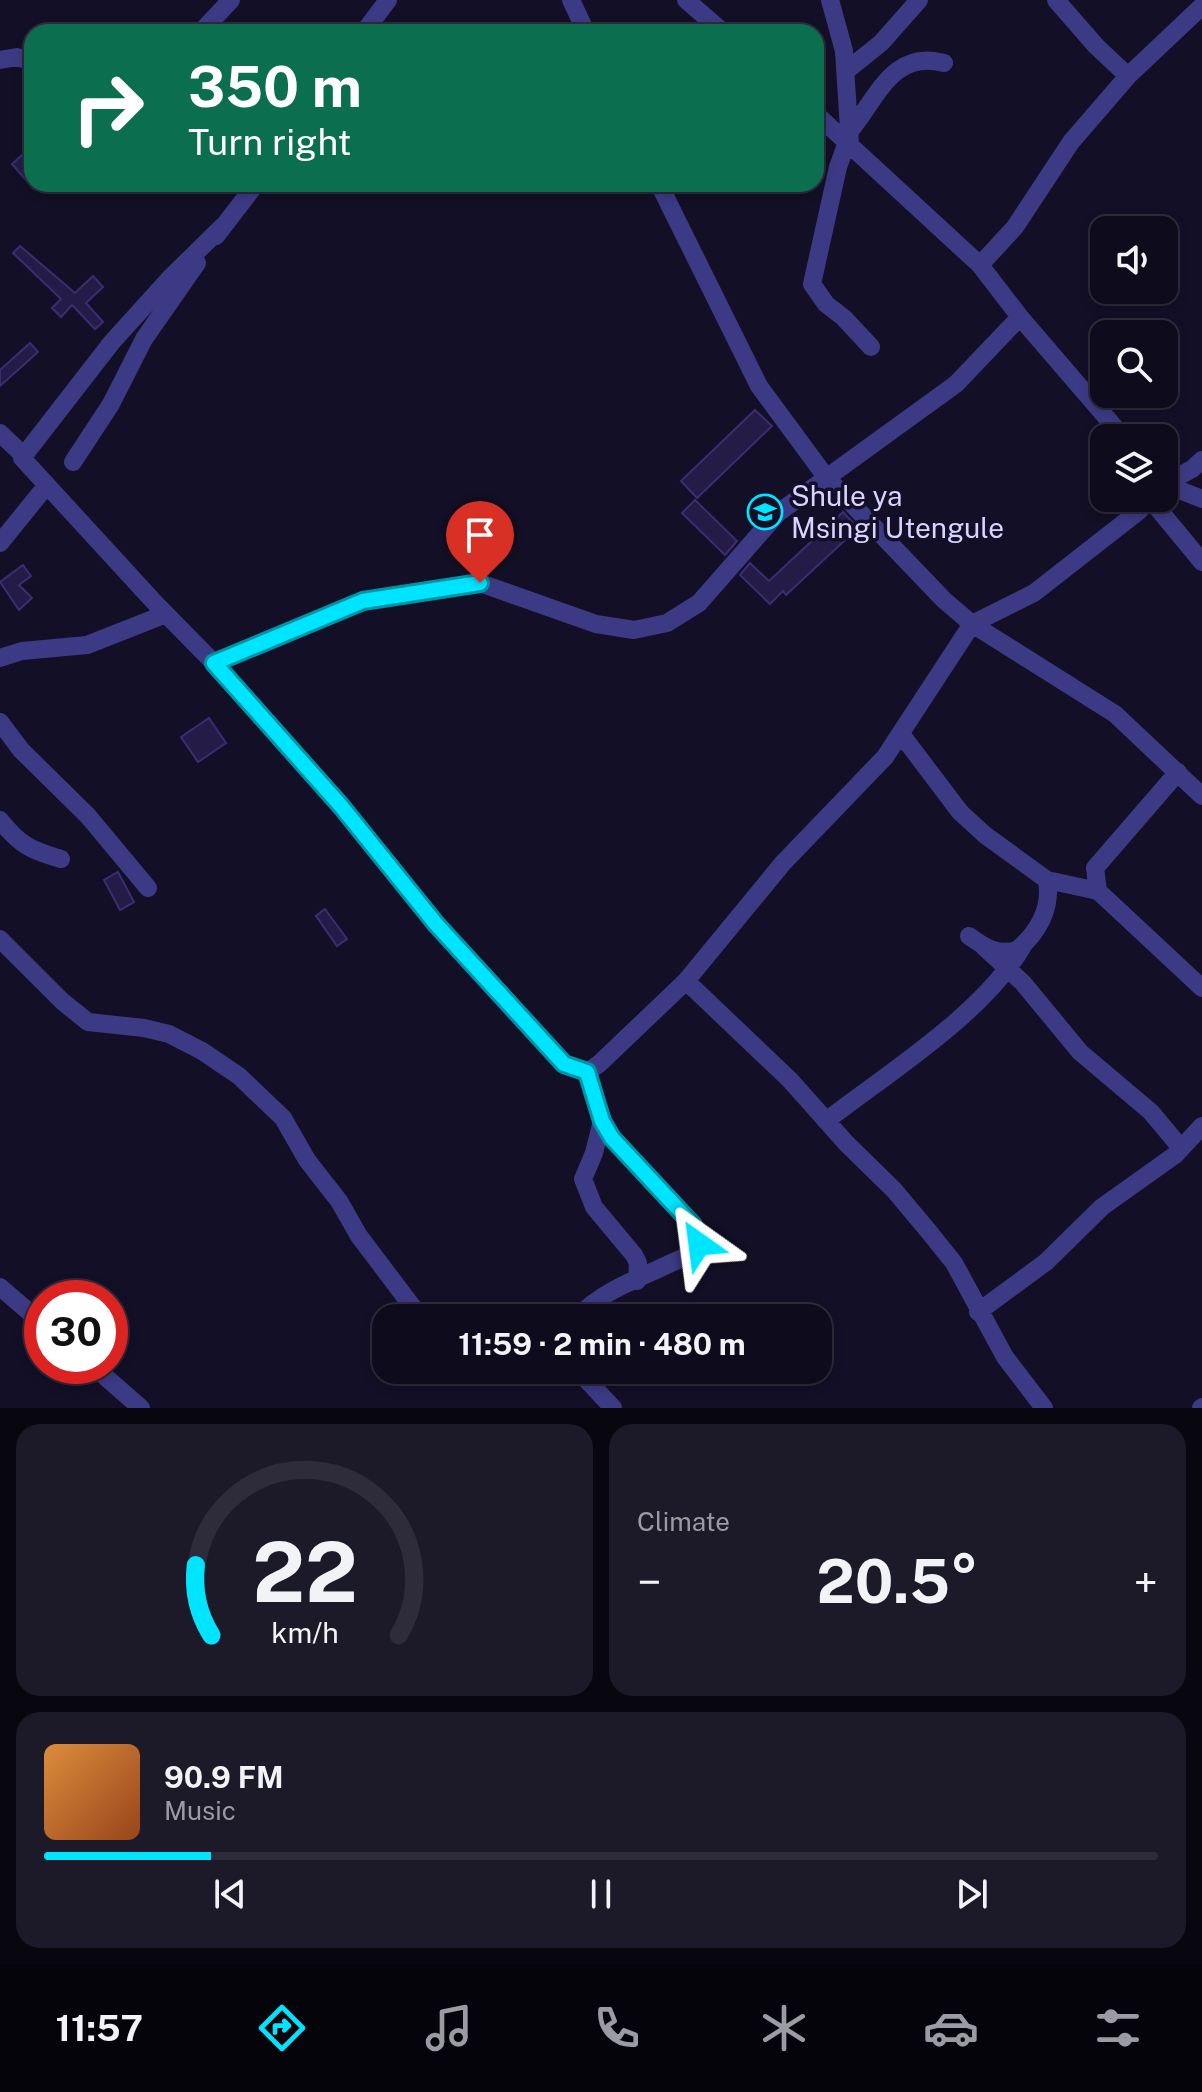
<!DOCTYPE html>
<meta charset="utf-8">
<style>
body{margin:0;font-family:"Public Sans",sans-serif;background:#1c1929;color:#f1f3f6;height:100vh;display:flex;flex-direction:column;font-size:30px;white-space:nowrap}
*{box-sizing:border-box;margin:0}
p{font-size:26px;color:#9b9ba3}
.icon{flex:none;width:44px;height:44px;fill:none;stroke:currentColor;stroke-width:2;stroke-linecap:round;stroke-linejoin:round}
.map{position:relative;height:1408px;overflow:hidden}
.sheet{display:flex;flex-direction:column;gap:16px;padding:16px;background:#08060f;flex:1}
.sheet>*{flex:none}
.top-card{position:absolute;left:24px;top:24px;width:800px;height:168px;border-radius:24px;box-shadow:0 4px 12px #0003,0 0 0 2px #2e2b3b;background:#0b6e4f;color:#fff;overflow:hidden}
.buttons{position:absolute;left:1090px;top:216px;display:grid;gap:16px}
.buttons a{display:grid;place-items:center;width:88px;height:88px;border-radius:16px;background:#0e0b1c;box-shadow:0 4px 12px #0003,0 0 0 2px #2e2b3b;font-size:40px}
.speed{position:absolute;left:24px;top:1280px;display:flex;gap:16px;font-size:40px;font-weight:700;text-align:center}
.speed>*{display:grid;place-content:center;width:104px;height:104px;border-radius:50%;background:#0e0b1c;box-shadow:0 4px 12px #0003,0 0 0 2px #2e2b3b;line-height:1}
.speed .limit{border:12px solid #d22;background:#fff;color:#111}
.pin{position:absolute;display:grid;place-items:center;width:68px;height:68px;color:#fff;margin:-82px -34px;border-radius:50% 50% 50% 0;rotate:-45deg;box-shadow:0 0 8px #0007}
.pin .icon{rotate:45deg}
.me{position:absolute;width:88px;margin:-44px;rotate:329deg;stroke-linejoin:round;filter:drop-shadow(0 0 6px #0008)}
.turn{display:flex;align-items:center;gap:28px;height:168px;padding:0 32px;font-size:36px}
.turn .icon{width:104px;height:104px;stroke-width:2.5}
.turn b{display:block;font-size:56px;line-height:68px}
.big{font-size:60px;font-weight:700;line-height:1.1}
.sheet .card{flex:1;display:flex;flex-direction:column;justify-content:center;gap:12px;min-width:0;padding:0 28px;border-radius:24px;background:#1c1929}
.sheet .dial{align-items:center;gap:0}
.dial svg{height:208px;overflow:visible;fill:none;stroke:#2e2b3b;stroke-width:7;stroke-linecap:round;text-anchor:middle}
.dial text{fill:#f1f3f6;stroke:none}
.song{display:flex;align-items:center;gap:24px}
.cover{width:96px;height:96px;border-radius:12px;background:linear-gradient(135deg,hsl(30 70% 55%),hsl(20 70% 35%))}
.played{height:8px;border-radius:4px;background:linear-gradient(90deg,#00e5ff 15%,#2e2b3b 15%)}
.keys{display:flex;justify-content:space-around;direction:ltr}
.heat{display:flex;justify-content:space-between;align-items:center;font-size:44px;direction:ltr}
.sheet .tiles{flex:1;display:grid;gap:16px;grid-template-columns:1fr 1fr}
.card:last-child{grid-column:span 2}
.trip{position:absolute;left:372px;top:1304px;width:460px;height:80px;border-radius:24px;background:#0e0b1c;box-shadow:0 4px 12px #0003,0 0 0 2px #2e2b3b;font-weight:700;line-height:80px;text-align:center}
.tabs{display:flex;height:128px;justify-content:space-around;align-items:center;background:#06040b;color:#9b9ba3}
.tabs .icon{width:56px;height:56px}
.tabs .current{color:#00e5ff}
.tabs b{font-size:36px;color:#f1f3f6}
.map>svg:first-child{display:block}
</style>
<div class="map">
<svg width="1202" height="1408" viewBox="0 0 1202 1408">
<rect width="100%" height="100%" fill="#130f26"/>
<path fill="#241b47" stroke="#3b2d73" stroke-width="2" d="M32 146V187L12 164Z
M20 246 75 293 93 276 103 287 86 303 103 322 95 329 72 305 61 317 52 308 61 299 13 253Z
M30 343 38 352 0 386V370Z
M755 410 772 426 697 498 681 481Z
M695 500 737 541 725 555 682 513Z
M843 512 858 528 786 595 783 591 770 604 740 575 750 563 769 581Z
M23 565 31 576 19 585 32 598 19 610 0 582Z
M209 718 226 743 198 762 181 737Z
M118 872 134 902 120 910 104 880Z
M325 909 347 939 337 946 316 916Z"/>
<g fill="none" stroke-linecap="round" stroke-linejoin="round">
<path stroke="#3d3a85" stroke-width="18" d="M571 0 586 32
M686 0 723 32
M830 0 844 51 850 144
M1056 0 1096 46 1128 76
M201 32 231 0
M364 32 388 0
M0 60 17 57 32 62
M846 71 881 43 919 0
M816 114 980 265 1020 317 1124 438
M849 132C877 99 892 49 944 63
M847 142 838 167 812 284 826 304 844 318 871 347
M659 184 759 386 826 477 944 600 972 624 1115 714 1202 796
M223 226 170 278 112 342 22 458 156 604 214 663 341 806 436 924 564 1064 587 1072 599 1064 686 981 783 863 885 757 972 624 1034 593 1139 511 1151 498
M216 236 256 184
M980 265 1015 227 1071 142 1128 76 1202 6
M0 433 21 453 22 458
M73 462 111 404 144 339 197 263
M1164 484 1192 469 1202 460
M1164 484 1202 499
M1150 499 1202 562
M0 543 47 485
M0 658 22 651 87 645 166 614
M214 663 363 601 480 583 596 624 634 630 667 623 699 603 778 513 956 384 1020 317
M0 722 21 750 88 816 148 888
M901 734 960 812 985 835 1047 880 1098 891 1202 988
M0 820C20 845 30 850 61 859
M1098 891 1095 868 1178 772
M969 936C984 947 998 956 1017 950 1038 933 1052 908 1047 880
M0 939 62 1001 88 1022 144 1028 169 1034 202 1051 239 1076 283 1118 307 1160 339 1201 359 1236 421 1318
M984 947 1023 983 1080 1052 1151 1112 1181 1148
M686 981 790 1080 846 1143 894 1190 930 1233 954 1263 1005 1357 1044 1408
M602 1121 594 1153 583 1179 594 1207 634 1255 638 1263 637 1281
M826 1121C888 1073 986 1012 1024 944
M0 1287 42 1323
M978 1312 1046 1262 1102 1207 1175 1155 1202 1126
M577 1318C602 1288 657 1272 692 1253 700 1242 700 1237 693 1225L612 1138 602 1121 587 1072
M93 1366 141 1408
M582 1370 586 1379 613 1408
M1201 1408 1202 1407"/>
</g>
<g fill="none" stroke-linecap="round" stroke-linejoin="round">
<g stroke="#0095a6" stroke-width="20">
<path id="route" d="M480 583 363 601 214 663 341 806 436 924 479 971 564 1064 587 1072 602 1121 612 1138 693 1225 699 1238V1244"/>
</g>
<use href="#route" stroke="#00e5ff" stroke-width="14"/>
</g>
<defs>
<g id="school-ring" transform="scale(1.8)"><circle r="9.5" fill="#130f26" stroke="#00e5ff" stroke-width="1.5"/><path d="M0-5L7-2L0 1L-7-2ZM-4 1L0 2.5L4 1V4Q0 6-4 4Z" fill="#00e5ff"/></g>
</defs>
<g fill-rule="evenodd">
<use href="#school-ring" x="765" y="512"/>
</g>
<g text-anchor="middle" stroke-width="7" stroke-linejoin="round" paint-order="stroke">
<g font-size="28" fill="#d9d4ff" stroke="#130f26" text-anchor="start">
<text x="791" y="506">Shule ya<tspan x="791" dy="32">Msingi Utengule</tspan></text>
</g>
</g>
</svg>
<div class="buttons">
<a><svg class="icon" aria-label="sound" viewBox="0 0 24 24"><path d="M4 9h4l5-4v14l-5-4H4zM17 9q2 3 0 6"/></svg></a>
<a><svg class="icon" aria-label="search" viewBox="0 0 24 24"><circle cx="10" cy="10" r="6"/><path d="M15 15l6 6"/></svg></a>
<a><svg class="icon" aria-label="layers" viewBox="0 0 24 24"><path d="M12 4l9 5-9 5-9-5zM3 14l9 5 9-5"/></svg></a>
</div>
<div class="speed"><div class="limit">30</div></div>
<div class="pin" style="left:480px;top:583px;background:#d93025"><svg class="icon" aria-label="arrive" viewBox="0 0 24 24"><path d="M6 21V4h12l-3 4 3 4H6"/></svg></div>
<svg class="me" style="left:699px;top:1244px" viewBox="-20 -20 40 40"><path d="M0-17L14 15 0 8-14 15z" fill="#00e5ff" stroke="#fff" stroke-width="4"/></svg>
<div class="trip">11:59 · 2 min · 480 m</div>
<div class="top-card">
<div class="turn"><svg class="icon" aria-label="right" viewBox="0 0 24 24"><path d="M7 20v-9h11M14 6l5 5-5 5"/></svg><div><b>350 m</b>Turn right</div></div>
</div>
</div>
<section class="sheet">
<div class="tiles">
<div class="card dial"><svg viewBox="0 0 100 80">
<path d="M14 69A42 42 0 1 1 86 69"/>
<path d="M14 69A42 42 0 0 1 8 42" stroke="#00e5ff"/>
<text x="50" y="56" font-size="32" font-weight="700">22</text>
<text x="50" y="72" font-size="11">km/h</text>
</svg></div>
<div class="card"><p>Climate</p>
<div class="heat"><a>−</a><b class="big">20.5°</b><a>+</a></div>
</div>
<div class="card">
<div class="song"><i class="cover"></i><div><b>90.9 FM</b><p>Music</p></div></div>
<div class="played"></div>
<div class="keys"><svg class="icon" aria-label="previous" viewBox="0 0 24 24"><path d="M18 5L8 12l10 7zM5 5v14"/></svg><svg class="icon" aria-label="pause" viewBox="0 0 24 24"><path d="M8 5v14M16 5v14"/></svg><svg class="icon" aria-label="next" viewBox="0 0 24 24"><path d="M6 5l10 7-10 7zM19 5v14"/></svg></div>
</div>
</div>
</section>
<nav class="tabs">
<b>11:57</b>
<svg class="icon current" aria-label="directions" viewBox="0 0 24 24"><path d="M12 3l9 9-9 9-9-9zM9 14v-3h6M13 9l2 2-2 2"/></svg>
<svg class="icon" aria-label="music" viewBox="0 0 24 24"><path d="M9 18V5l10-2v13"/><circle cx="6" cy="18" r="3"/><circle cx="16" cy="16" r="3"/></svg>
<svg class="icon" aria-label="phone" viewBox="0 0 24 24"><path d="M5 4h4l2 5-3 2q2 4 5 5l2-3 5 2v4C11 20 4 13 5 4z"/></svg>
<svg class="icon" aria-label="climate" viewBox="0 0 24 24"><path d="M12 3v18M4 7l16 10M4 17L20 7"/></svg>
<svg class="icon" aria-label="car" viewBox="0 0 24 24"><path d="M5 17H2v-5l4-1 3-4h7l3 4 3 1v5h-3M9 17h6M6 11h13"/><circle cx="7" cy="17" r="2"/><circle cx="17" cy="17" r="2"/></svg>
<svg class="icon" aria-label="filters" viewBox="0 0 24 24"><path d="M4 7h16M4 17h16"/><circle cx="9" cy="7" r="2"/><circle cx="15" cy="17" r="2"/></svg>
</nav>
